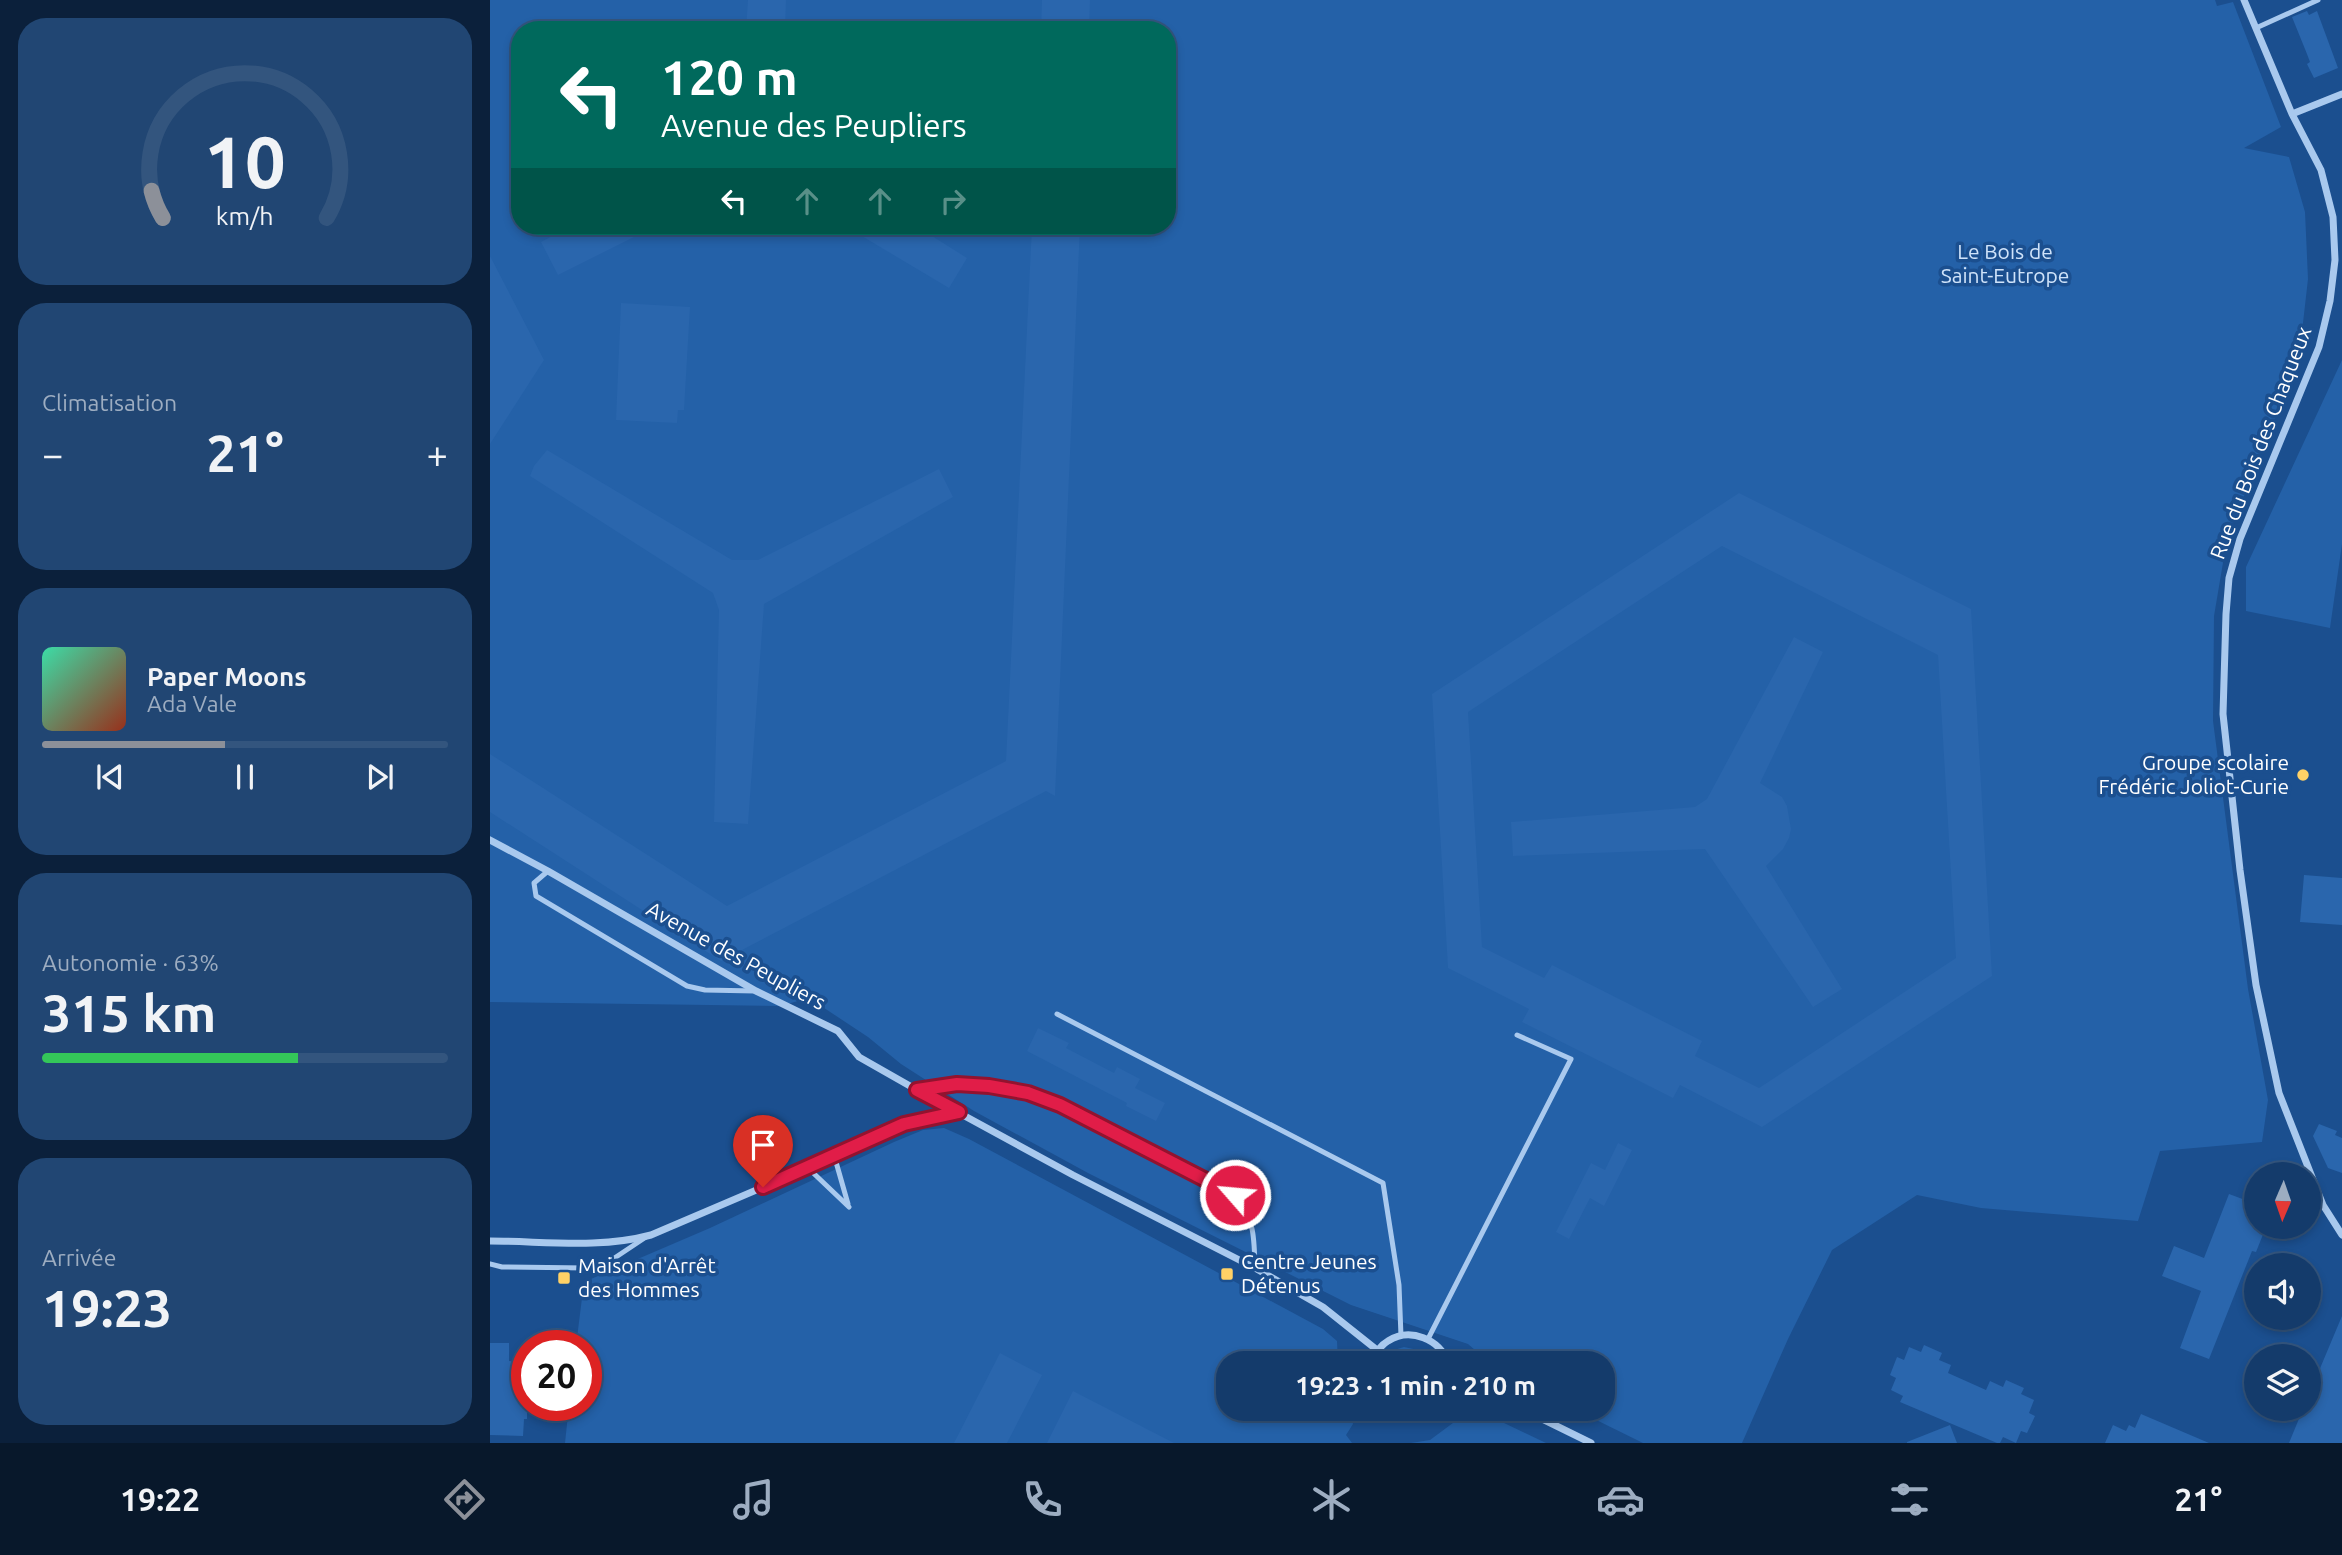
<!DOCTYPE html>
<html lang="fr">
<meta charset="utf-8">
<style>
body{margin:0;font-family:Ubuntu,sans-serif;background:#214673;color:#f1f3f6;height:100vh;display:flex;flex-direction:column;font-size:26px;white-space:nowrap}
*{box-sizing:border-box;margin:0}
p{font-size:23px;color:#9dadc1}
.icon{flex:none;width:38px;height:38px;fill:none;stroke:currentColor;stroke-width:2;stroke-linecap:round;stroke-linejoin:round}
.map{position:relative;flex:1;overflow:hidden}
.details{display:flex;flex-direction:column;gap:18px;padding:18px;background:#0b203b;width:490px}
.details>*{flex:none}
.top-card{position:absolute;left:21px;top:21px;width:665px;height:214px;border-radius:28px;box-shadow:0 4px 10px #0003,0 0 0 2px #33557e;background:#00695c;color:#fff;overflow:hidden}
.needle{width:46px;rotate:182deg}
.tools{position:absolute;left:1754px;top:1162px;display:grid;gap:14px}
.tools a{display:grid;place-items:center;width:77px;height:77px;border-radius:50%;background:#143b6b;box-shadow:0 4px 10px #0003,0 0 0 2px #33557e;font-size:35px}
.speed{position:absolute;left:21px;top:1330px;display:flex;gap:14px;font-size:35px;font-weight:700;text-align:center}
.speed>*{display:grid;place-content:center;width:91px;height:91px;border-radius:50%;background:#143b6b;box-shadow:0 4px 10px #0003,0 0 0 2px #33557e;line-height:1}
.speed .limit{border:10px solid #d22;background:#fff;color:#111}
.pin{position:absolute;display:grid;place-items:center;width:60px;height:60px;color:#fff;margin:-72px -30px;border-radius:50% 50% 50% 0;rotate:-45deg;box-shadow:0 0 7px #0007}
.pin .icon{rotate:45deg}
.me{position:absolute;width:77px;margin:-38px;rotate:297deg;stroke-linejoin:round;filter:drop-shadow(0 0 5px #0008)}
.turn{display:flex;align-items:center;gap:24px;height:147px;padding:0 35px;font-size:32px}
.turn .icon{width:91px;height:91px;stroke-width:2.5}
.turn b{display:block;font-size:49px;line-height:60px}
.lanes{display:flex;align-items:center;height:66px;padding:0 35px;background:#0003;justify-content:center;gap:35px;direction:ltr}
.lanes .off{opacity:.35}
.big{font-size:52px;font-weight:700;line-height:1.1}
.details .card{flex:1;display:flex;flex-direction:column;justify-content:center;gap:10px;min-width:0;padding:0 24px;border-radius:28px;background:#214673}
.details .dial{align-items:center;gap:0}
.dial svg{height:182px;overflow:visible;fill:none;stroke:#33557e;stroke-width:7;stroke-linecap:round;text-anchor:middle}
.dial text{fill:#f1f3f6;stroke:none}
.song{display:flex;align-items:center;gap:21px}
.cover{width:84px;height:84px;border-radius:10px;background:linear-gradient(135deg,hsl(160 70% 55%),hsl(10 70% 35%))}
.played{height:7px;border-radius:4px;background:linear-gradient(90deg,#8c9099 45%,#33557e 45%)}
.keys{display:flex;justify-content:space-around;direction:ltr}
.heat{display:flex;justify-content:space-between;align-items:center;font-size:38px;direction:ltr}
.charge{height:10px;border-radius:5px;background:linear-gradient(90deg,#34c759 63%,#33557e 0)}
.trip{position:absolute;left:726px;top:1351px;width:399px;height:70px;border-radius:28px;background:#143b6b;box-shadow:0 4px 10px #0003,0 0 0 2px #33557e;font-weight:700;line-height:70px;text-align:center}
.menu{display:flex;height:112px;justify-content:space-around;align-items:center;background:#08182b;color:#9dadc1}
.menu .icon{width:49px;height:49px}
.menu .current{color:#8c9099}
.menu b{font-size:32px;color:#f1f3f6}
main{display:flex;flex:1;min-height:0}
.map>svg:first-child{display:block}
</style>
<main>
<section class="details">
<div class="card dial"><svg viewBox="0 0 100 80">
<path d="M14 69A42 42 0 1 1 86 69"/>
<path d="M14 69A42 42 0 0 1 9 57" stroke="#8c9099"/>
<text x="50" y="56" font-size="32" font-weight="700">10</text>
<text x="50" y="72" font-size="11">km/h</text>
</svg></div>
<div class="card"><p>Climatisation</p>
<div class="heat"><a>−</a><b class="big">21°</b><a>+</a></div>
</div>
<div class="card">
<div class="song"><i class="cover"></i><div><b>Paper Moons</b><p>Ada Vale</p></div></div>
<div class="played"></div>
<div class="keys"><svg class="icon" aria-label="previous" viewBox="0 0 24 24"><path d="M18 5L8 12l10 7zM5 5v14"/></svg><svg class="icon" aria-label="pause" viewBox="0 0 24 24"><path d="M8 5v14M16 5v14"/></svg><svg class="icon" aria-label="next" viewBox="0 0 24 24"><path d="M6 5l10 7-10 7zM19 5v14"/></svg></div>
</div>
<div class="card"><p>Autonomie · 63%</p><b class="big">315 km</b><div class="charge"></div></div>
<div class="card"><p>Arrivée</p><b class="big">19:23</b></div>
</section>
<div class="map">
<svg width="1852" height="1443" viewBox="0 0 1852 1443">
<rect width="100%" height="100%" fill="#1b4f8f"/>
<path fill="#2461a8" fill-rule="evenodd" d="M0 0H1725L1727 6 1743 2 1791 127 1754 148 1799 157 1815 212 1818 279 1809 358 1737 539 1724 616 1723 721 1758 989 1778 1100 1772 1142 1670 1151 1648 1221 1491 1208 1427 1195 1342 1250 1298 1339 1252 1443H1153L1084 1409H1113V1363H1000L978 1344 861 1305 598 1173 484 1111 411 1064 378 1037 319 998 290 1006 0 1002ZM30 30H677V226H30Z
M1852 360V544L1840 628 1756 611V567Z
M454 1128 479 1139 833 1329 847 1341 848 1363H738V1409H858L863 1424 856 1435 862 1443H75L79 1405H96V1346H86L94 1282 220 1228 404 1142 433 1130Z
M914 1347 933 1351 944 1363H891L904 1350Z
M991 1412 1056 1443H921L940 1440 967 1420Z"/>
<path fill="#2a66ad" fill-rule="evenodd" d="M258 0H296L295 30H256Z
M552 0H600L599 30H551Z
M1817 11 1819 15 1827 11 1848 68 1824 78 1817 64 1820 62 1817 54 1802 17Z
M81 226H166L68 275 51 242Z
M355 226H426L477 258 459 288Z
M542 226H590L565 796 556 791 231 961 0 812V754L237 906 516 761Z
M0 256 54 360 0 444Z
M131 303 200 307 194 410H188L187 423 126 420Z
M57 450 242 560H268L449 469 463 497 274 604 258 824 224 822 229 610 223 593 40 476 44 466Z
M1249 493 1481 609 1502 976 1272 1127 1190 1085 1183 1098 1032 1022 1039 1009 958 968 942 694ZM1232 546 1448 655 1466 958 1269 1088 1205 1056 1212 1041 1062 965 1054 978 992 947 978 712Z
M1304 637 1333 652 1270 783 1292 797 1297 806 1301 829 1299 838 1293 849 1276 866 1352 989 1323 1007 1215 849 1023 856 1021 822 1205 807 1217 799Z
M1814 875 1852 878V925L1810 922Z
M548 1028 579 1043 576 1048 624 1073 627 1067 650 1079 645 1088 675 1103 666 1121 636 1106 637 1103 537 1051Z
M1829 1124 1847 1131 1845 1135 1852 1138V1173L1838 1168 1823 1136Z
M1128 1143 1142 1150 1114 1206 1100 1198 1079 1239 1066 1232 1101 1163 1115 1170Z
M1739 1194 1766 1204V1227H1776L1766 1252 1762 1251 1719 1359 1690 1348 1711 1291 1672 1276 1684 1246 1714 1258Z
M1852 1316V1443H1799L1813 1409H1818V1397Z
M0 1343H19V1361L37 1362V1419H34L33 1436 0 1435Z
M1434 1345 1452 1353 1449 1360 1461 1365 1458 1373 1496 1390 1500 1381 1513 1387 1516 1380 1534 1388 1531 1394 1544 1400 1539 1413 1545 1416 1537 1433 1531 1431 1526 1443 1513 1437 1510 1443H1507L1410 1402 1413 1396 1401 1390 1406 1378 1400 1375 1407 1357 1414 1360 1419 1347 1431 1352Z
M510 1353 552 1375 517 1443H464Z
M583 1391 684 1443H557Z
M1651 1414 1719 1443H1615L1623 1425 1636 1431 1639 1425 1645 1428Z
M1460 1425 1467 1443H1417V1442Z"/>
<g fill="none" stroke-linecap="round" stroke-linejoin="round">
<path stroke="#a9c9ee" stroke-width="5" d="M1766 28 1828 0
M58 871 44 883 46 896 197 986 215 990 265 991
M567 1014 893 1183 909 1285 911 1336
M428 1090 467 1084 499 1086 538 1093 571 1105 745 1195C765 1223 764 1234 765 1268
M344 1155 358 1204
M318 1168 359 1207
M0 1264 12 1267 97 1268 117 1263 156 1237
M938 1339 1081 1059 1027 1035"/>
<path stroke="#a9c9ee" stroke-width="7" d="M1754 0 1802 114 1831 170 1843 217 1845 260 1840 301 1829 347 1750 539 1739 578 1736 614 1733 714 1750 870 1766 985 1789 1093 1833 1205 1852 1235
M1802 114 1852 94
M0 840 58 871 266 991 348 1031 369 1057 427 1090 583 1175 765 1268 833 1307 887 1350
M0 1241C53 1241 109 1249 161 1235L318 1168 414 1124 468 1112
M880 1363C885 1355 889 1346 898 1341 920 1327 950 1339 958 1363
M897 1409C911 1418 928 1418 942 1409
M1032 1409 1101 1443"/>
</g>
<g fill="none" stroke-linecap="round" stroke-linejoin="round">
<g stroke="#92132f" stroke-width="18">
<path id="route" d="M273 1187 414 1124 469 1112 427 1090 467 1084 499 1086 538 1093 570 1105 745 1195"/>
</g>
<use href="#route" stroke="#e11d48" stroke-width="12"/>
</g>
<g fill="#ffd166" stroke="#1b4f8f" stroke-width="2.5">
<circle cx="1813" cy="775" r="7"/>
<rect x="730" y="1267" width="14" height="14" rx="3.5"/>
<rect x="67" y="1271" width="14" height="14" rx="3.5"/>
</g>
<g text-anchor="middle" stroke-width="7" stroke-linejoin="round" paint-order="stroke">
<g font-size="21" fill="#cfe3fa" stroke="#1b4f8f">
<text x="1515" y="259">Le Bois de<tspan x="1515" dy="24">Saint-Eutrope</tspan></text>
</g>
<g font-size="21" fill="#fff" stroke="#1b4f8f">
<text transform="translate(1771 443) rotate(-69)" y="7">Rue du Bois des Chaqueux</text>
<text transform="translate(246 956) rotate(29)" y="7">Avenue des Peupliers</text>
</g>
<g font-size="21" fill="#fff" stroke="#1b4f8f" text-anchor="start">
<text x="1799" y="770" text-anchor="end">Groupe scolaire<tspan x="1799" dy="24">Frédéric Joliot-Curie</tspan></text>
<text x="751" y="1269">Centre Jeunes<tspan x="751" dy="24">Détenus</tspan></text>
<text x="88" y="1273">Maison d'Arrêt<tspan x="88" dy="24">des Hommes</tspan></text>
</g>
</g>
</svg>
<div class="tools">
<a><svg class="needle" viewBox="-14 -14 28 28"><path d="M0-13l5 13h-10z" fill="#e53935"/><path d="M0 13l5-13h-10z" fill="#9dadc1"/></svg></a>
<a><svg class="icon" aria-label="sound" viewBox="0 0 24 24"><path d="M4 9h4l5-4v14l-5-4H4zM17 9q2 3 0 6"/></svg></a>
<a><svg class="icon" aria-label="layers" viewBox="0 0 24 24"><path d="M12 4l9 5-9 5-9-5zM3 14l9 5 9-5"/></svg></a>
</div>
<div class="speed"><div class="limit">20</div></div>
<div class="pin" style="left:273px;top:1187px;background:#d93025"><svg class="icon" aria-label="arrive" viewBox="0 0 24 24"><path d="M6 21V4h12l-3 4 3 4H6"/></svg></div>
<svg class="me" style="left:745px;top:1195px" viewBox="-20 -20 40 40"><circle r="17" fill="#e11d48" stroke="#fff" stroke-width="3"/><path d="M0-11L8 9 0 5-8 9z" fill="#fff"/></svg>
<div class="trip">19:23 · 1 min · 210 m</div>
<div class="top-card">
<div class="turn"><svg class="icon" aria-label="left" viewBox="0 0 24 24"><path d="M17 20v-9H6M10 6l-5 5 5 5"/></svg><div><b>120 m</b>Avenue des Peupliers</div></div>
<div class="lanes"><svg class="icon" aria-label="left" viewBox="0 0 24 24"><path d="M17 20v-9H6M10 6l-5 5 5 5"/></svg><svg class="icon off" aria-label="ahead" viewBox="0 0 24 24"><path d="M12 20V5M6 11l6-6 6 6"/></svg><svg class="icon off" aria-label="ahead" viewBox="0 0 24 24"><path d="M12 20V5M6 11l6-6 6 6"/></svg><svg class="icon off" aria-label="right" viewBox="0 0 24 24"><path d="M7 20v-9h11M14 6l5 5-5 5"/></svg></div>
</div>
</div>
</main>
<nav class="menu">
<b>19:22</b>
<svg class="icon current" aria-label="directions" viewBox="0 0 24 24"><path d="M12 3l9 9-9 9-9-9zM9 14v-3h6M13 9l2 2-2 2"/></svg>
<svg class="icon" aria-label="music" viewBox="0 0 24 24"><path d="M9 18V5l10-2v13"/><circle cx="6" cy="18" r="3"/><circle cx="16" cy="16" r="3"/></svg>
<svg class="icon" aria-label="phone" viewBox="0 0 24 24"><path d="M5 4h4l2 5-3 2q2 4 5 5l2-3 5 2v4C11 20 4 13 5 4z"/></svg>
<svg class="icon" aria-label="climate" viewBox="0 0 24 24"><path d="M12 3v18M4 7l16 10M4 17L20 7"/></svg>
<svg class="icon" aria-label="car" viewBox="0 0 24 24"><path d="M5 17H2v-5l4-1 3-4h7l3 4 3 1v5h-3M9 17h6M6 11h13"/><circle cx="7" cy="17" r="2"/><circle cx="17" cy="17" r="2"/></svg>
<svg class="icon" aria-label="filters" viewBox="0 0 24 24"><path d="M4 7h16M4 17h16"/><circle cx="9" cy="7" r="2"/><circle cx="15" cy="17" r="2"/></svg>
<b>21°</b>
</nav>
